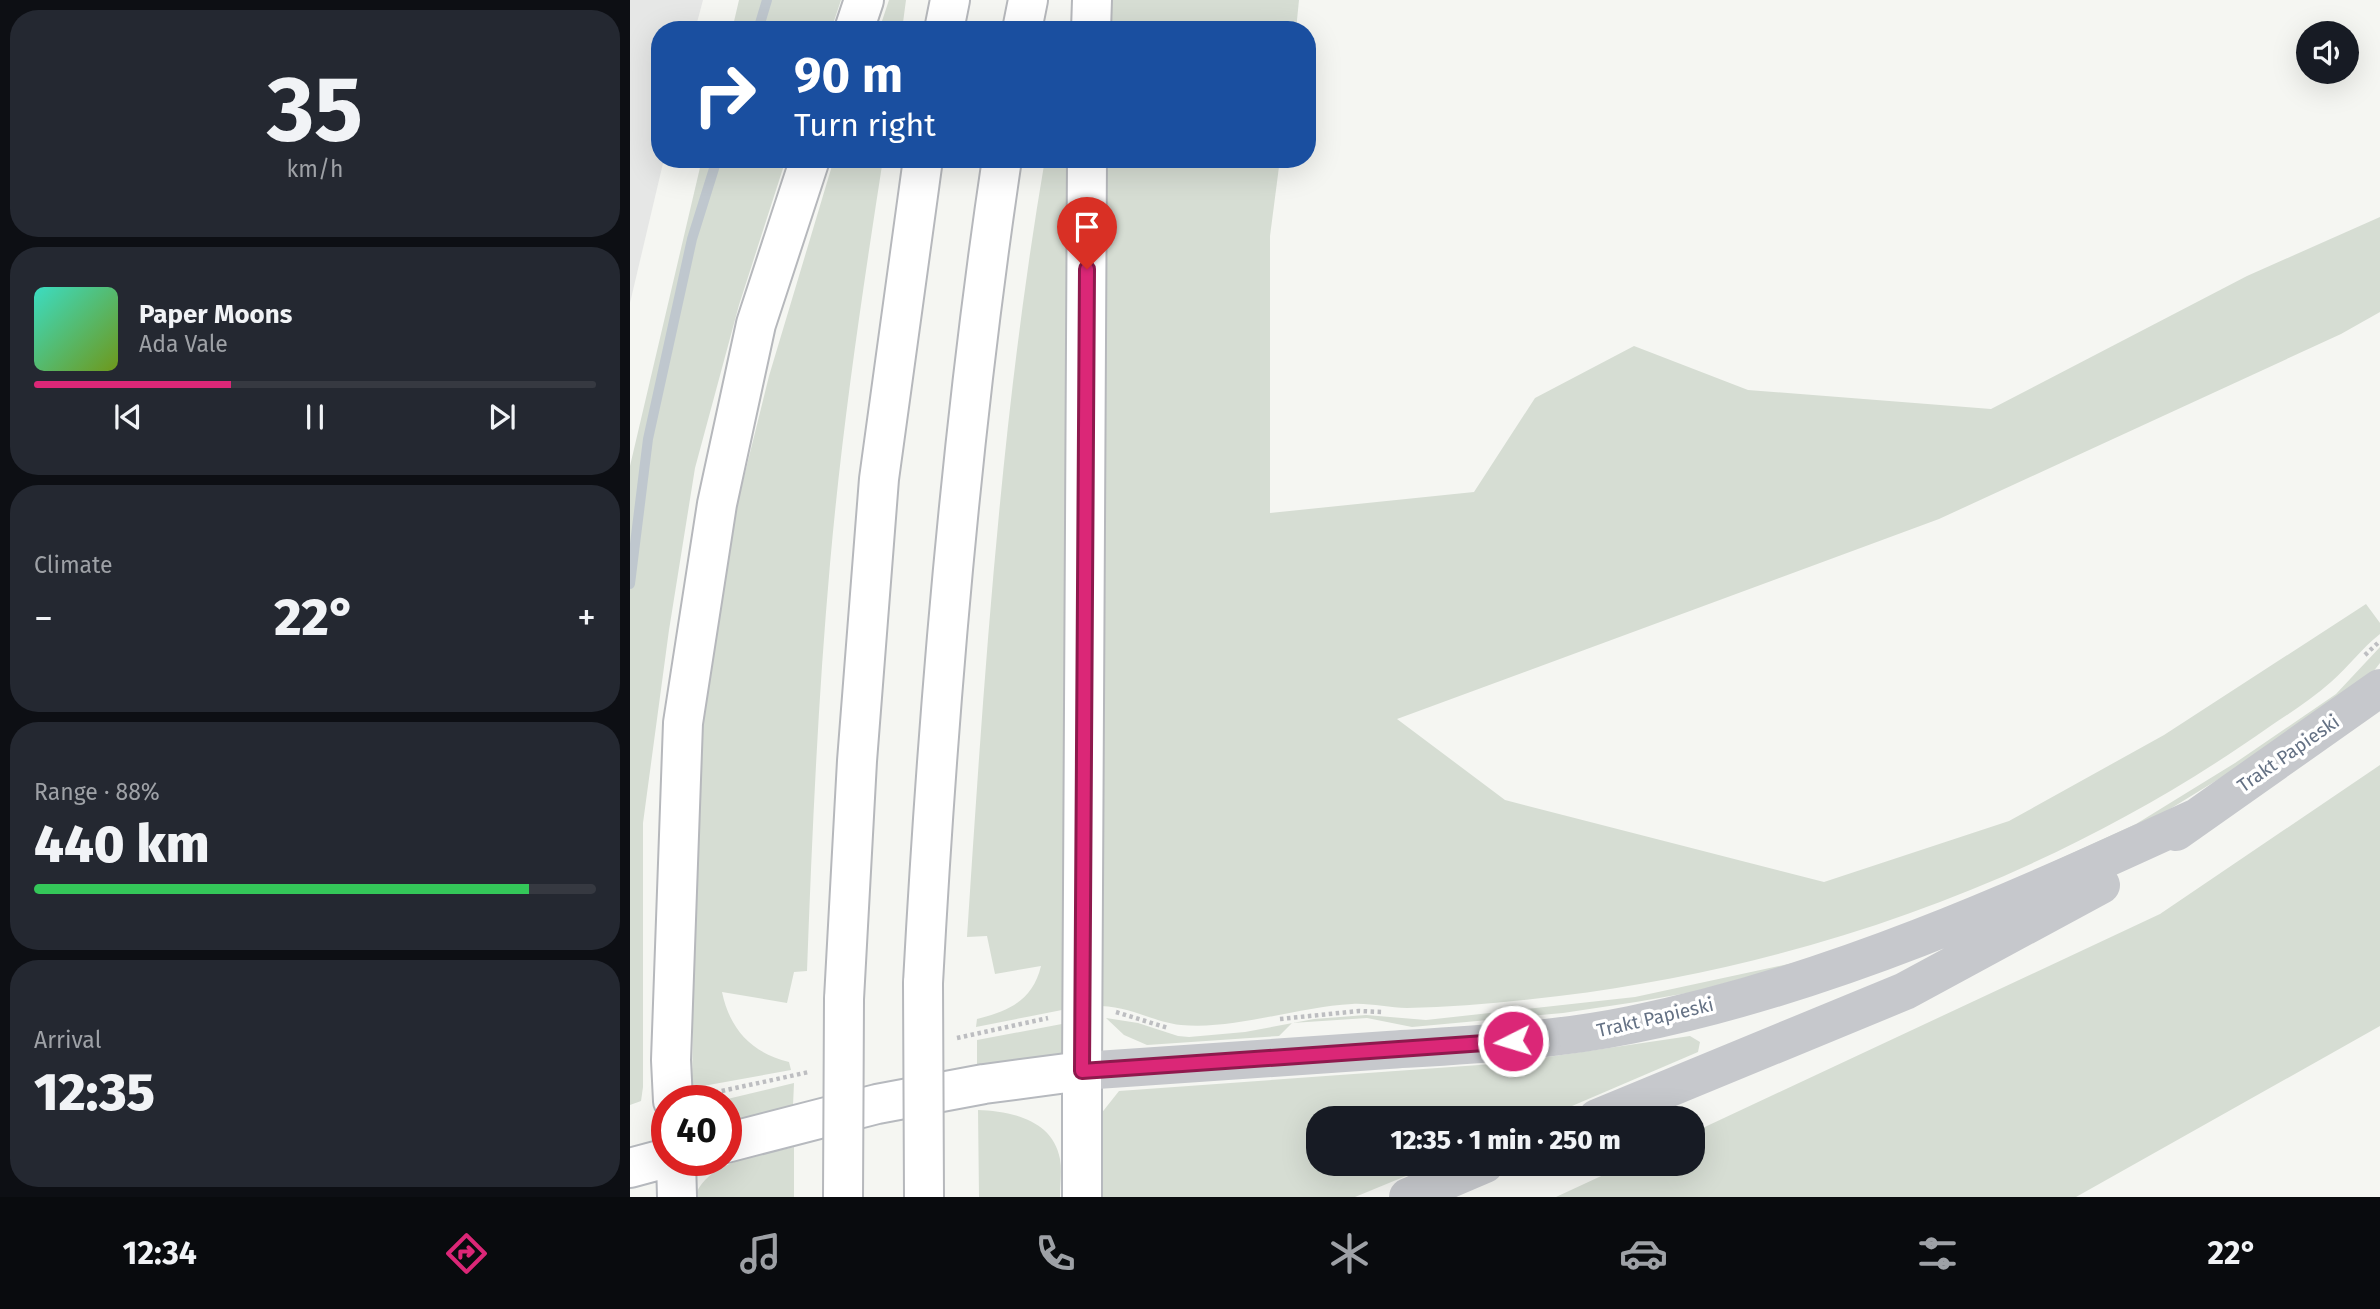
<!DOCTYPE html>
<meta charset="utf-8">
<style>
body{margin:0;font-family:"Fira Sans",sans-serif;background:#242831;color:#f1f3f6;height:100vh;display:flex;flex-direction:column;font-size:26px;white-space:nowrap}
*{box-sizing:border-box;margin:0}
p{font-size:23px;color:#9ea1a6}
.icon{flex:none;width:38px;height:38px;fill:none;stroke:currentColor;stroke-width:2;stroke-linecap:round;stroke-linejoin:round}
.map{position:relative;flex:1;overflow:hidden}
.details{display:flex;flex-direction:column;gap:10px;padding:10px;background:#0d0f14;width:630px}
.details>*{flex:none}
.hud{position:absolute;left:21px;top:21px;width:665px;height:147px;border-radius:28px;box-shadow:0 7px 28px #0002;background:#1a4fa0;color:#fff;overflow:hidden}
.fabs{position:absolute;left:1666px;top:21px;display:grid;gap:14px}
.fabs a{display:grid;place-items:center;width:63px;height:63px;border-radius:50%;background:#171b24;box-shadow:0 7px 28px #0002;font-size:35px}
.speed{position:absolute;left:21px;top:1085px;display:flex;gap:14px;font-size:35px;font-weight:700;text-align:center}
.speed>*{display:grid;place-content:center;width:91px;height:91px;border-radius:50%;background:#171b24;box-shadow:0 7px 28px #0002;line-height:1}
.speed .limit{border:10px solid #d22;background:#fff;color:#111}
.pin{position:absolute;display:grid;place-items:center;width:60px;height:60px;color:#fff;margin:-72px -30px;border-radius:50% 50% 50% 0;rotate:-45deg;box-shadow:0 0 7px #0007}
.pin .icon{rotate:45deg}
.me{position:absolute;width:77px;margin:-38px;rotate:265deg;stroke-linejoin:round;filter:drop-shadow(0 0 5px #0008)}
.turn{display:flex;align-items:center;gap:24px;height:147px;padding:0 28px;font-size:32px}
.turn .icon{width:91px;height:91px;stroke-width:2.5}
.turn b{display:block;font-size:49px;line-height:60px}
.big{font-size:52px;font-weight:800;line-height:1.1}
.details .tile{flex:1;display:flex;flex-direction:column;justify-content:center;gap:10px;min-width:0;padding:0 24px;border-radius:28px;background:#242831}
.details .dial{align-items:center;gap:0}
.dial b{font-size:91px;line-height:1}
.song{display:flex;align-items:center;gap:21px}
.cover{width:84px;height:84px;border-radius:10px;background:linear-gradient(135deg,hsl(170 70% 55%),hsl(80 70% 35%))}
.played{height:7px;border-radius:4px;background:linear-gradient(90deg,#db2777 35%,#363941 35%)}
.keys{display:flex;justify-content:space-around;direction:ltr}
.heat{display:flex;justify-content:space-between;align-items:center;font-size:38px;direction:ltr}
.charge{height:10px;border-radius:5px;background:linear-gradient(90deg,#34c759 88%,#363941 0)}
.trip{position:absolute;left:676px;top:1106px;width:399px;height:70px;border-radius:28px;background:#171b24;box-shadow:0 7px 28px #0002;font-weight:800;line-height:70px;text-align:center}
.tab-bar{display:flex;height:112px;justify-content:space-around;align-items:center;background:#090b0e;color:#9ea1a6}
.tab-bar .icon{width:49px;height:49px}
.tab-bar .on{color:#db2777}
.tab-bar b{font-size:32px;color:#f1f3f6}
main{display:flex;flex:1;min-height:0}
.map>svg:first-child{display:block}
</style>
<main>
<section class="details">
<div class="tile dial"><b>35</b><p>km/h</p></div>
<div class="tile">
<div class="song"><i class="cover"></i><div><b>Paper Moons</b><p>Ada Vale</p></div></div>
<div class="played"></div>
<div class="keys"><svg class="icon" aria-label="previous" viewBox="0 0 24 24"><path d="M18 5L8 12l10 7zM5 5v14"/></svg><svg class="icon" aria-label="pause" viewBox="0 0 24 24"><path d="M8 5v14M16 5v14"/></svg><svg class="icon" aria-label="next" viewBox="0 0 24 24"><path d="M6 5l10 7-10 7zM19 5v14"/></svg></div>
</div>
<div class="tile"><p>Climate</p>
<div class="heat"><a>−</a><b class="big">22°</b><a>+</a></div>
</div>
<div class="tile"><p>Range · 88%</p><b class="big">440 km</b><div class="charge"></div></div>
<div class="tile"><p>Arrival</p><b class="big">12:35</b></div>
</section>
<div class="map">
<svg width="1750" height="1197" viewBox="0 0 1750 1197">
<rect width="100%" height="100%" fill="#f5f6f2"/>
<path fill="#e6e7e6" d="M0 0H73L65 30H30V159H34L0 303Z"/>
<path fill="#d6ddd3" d="M109 0H211L201 30H102Z
M259 0H276L272 30H249Z
M476 0H669L666 30H475Z
M72 159H156L109 305 65 468 39 630 13 823V1087L11 1101 0 1105V466Z
M204 159H253C232 294 212 428 200 564 188 699 182 835 177 971L164 972 157 1003 92 992C100 1030 122 1053 159 1062L161 1070 62 1088 66 778 86 590 139 376Z
M415 159H439L437 1009 346 1027 347 1019C379 1011 403 1000 411 966L365 974 357 936 337 937C354 677 371 416 415 159Z
M472 159H650L640 236V513L844 492 905 398 1004 346 1118 390 1361 409 1617 276 1750 217V312L1711 334 1309 519 767 719 875 800 1194 882 1379 821 1534 735 1736 604 1750 623V634C1732 648 1718 667 1701 682 1682 699 1660 713 1639 727 1428 876 1185 964 929 996 879 1002 827 1007 777 1008 759 1008 740 1003 722 1004 666 1007 606 1030 551 1025 523 1022 502 1007 471 1006Z
M1750 647V663L1743 672 1610 766 1509 828 1291 929 1063 992 1006 1002 933 1013 782 1027 737 1018 662 1023 649 1036 517 1045 494 1035 476 1018 508 1023 548 1036 559 1037 615 1032 684 1019 736 1015 796 1020 1005 997 1163 963 1287 924 1506 824 1605 763 1706 694Z
M1750 765V1026L1446 1197H926L997 1164H1062V1133L1530 914Z
M437 1023 436 1054 347 1067V1040Z
M1060 1036 1070 1042 1068 1052 914 1118H688V1164H805L725 1197H470V1115L489 1091 877 1063Z
M164 1083 163 1106 96 1125V1101H89Z
M348 1110C381 1111 423 1120 430 1159 432 1171 430 1185 430 1197H349Z
M164 1147V1197H65C77 1160 132 1155 164 1147Z"/>
<g fill="none" stroke-linecap="round" stroke-linejoin="round">
<path stroke="#bfc7ce" stroke-width="10" d="M128 30 137 0
M0 584 18 439 62 239 87 159"/>
<g stroke="#b6b9be" stroke-width="42">
<path id="primary" d="M96 1143 247 1104 354 1084 452 1071V1197
M46 1160 47 1197
M0 1168 37 1158"/>
</g>
<g stroke="#b6b8bc" stroke-width="42">
<path id="motorway" d="M224 30 234 0
M314 30 320 0
M392 30 398 0
M461 30 462 0
M293 983C308 707 331 432 372 159
M214 999 227 761 249 479 293 159
M452 1071 457 159
M43 1101 41 1060 53 723 87 504 126 324 180 159"/>
</g>
<path stroke="#bdbec1" stroke-width="4.5" stroke-dasharray="3.5 3.5" stroke-linecap="butt" d="M1735 655 1750 641
M486 1012 538 1028
M650 1019 729 1011 753 1012
M327 1038 418 1018
M78 1094 179 1072"/>
<path stroke="#c6c8cc" stroke-width="38" d="M1546 832 1750 688
M452 1071C554 1064 656 1057 758 1050 839 1045 921 1041 1000 1025 1199 985 1382 902 1565 818
M967 1118 1275 991 1471 885
M778 1197 855 1164"/>
<use href="#primary" stroke="#fff" stroke-width="38"/>
<use href="#motorway" stroke="#fff" stroke-width="38"/>
<g stroke="#b6b8bc" stroke-width="42" stroke-linecap="butt">
<path id="motorway-bridge" d="M293 983 294 1197
M213 1197 214 999"/>
</g>
<use href="#motorway-bridge" stroke="#fff" stroke-width="38"/>
</g>
<g fill="none" stroke-linecap="round" stroke-linejoin="round">
<g stroke="#8e194d" stroke-width="18">
<path id="route" d="M457 269 452 1071 883 1041"/>
</g>
<use href="#route" stroke="#db2777" stroke-width="12"/>
</g>
<g text-anchor="middle" stroke-width="7" stroke-linejoin="round" paint-order="stroke">
<g font-size="19" fill="#647184" stroke="#fff">
<text transform="translate(1658 753) rotate(-35)" y="7">Trakt Papieski</text>
<text transform="translate(1025 1017) rotate(-13)" y="7">Trakt Papieski</text>
</g>
</g>
</svg>
<div class="fabs">
<a><svg class="icon" aria-label="sound" viewBox="0 0 24 24"><path d="M4 9h4l5-4v14l-5-4H4zM17 9q2 3 0 6"/></svg></a>
</div>
<div class="speed"><div class="limit">40</div></div>
<div class="pin" style="left:457px;top:269px;background:#d93025"><svg class="icon" aria-label="arrive" viewBox="0 0 24 24"><path d="M6 21V4h12l-3 4 3 4H6"/></svg></div>
<svg class="me" style="left:883px;top:1041px" viewBox="-20 -20 40 40"><circle r="17" fill="#db2777" stroke="#fff" stroke-width="3"/><path d="M0-11L8 9 0 5-8 9z" fill="#fff"/></svg>
<div class="trip">12:35 · 1 min · 250 m</div>
<div class="hud">
<div class="turn"><svg class="icon" aria-label="right" viewBox="0 0 24 24"><path d="M7 20v-9h11M14 6l5 5-5 5"/></svg><div><b>90 m</b>Turn right</div></div>
</div>
</div>
</main>
<nav class="tab-bar">
<b>12:34</b>
<svg class="icon on" aria-label="directions" viewBox="0 0 24 24"><path d="M12 3l9 9-9 9-9-9zM9 14v-3h6M13 9l2 2-2 2"/></svg>
<svg class="icon" aria-label="music" viewBox="0 0 24 24"><path d="M9 18V5l10-2v13"/><circle cx="6" cy="18" r="3"/><circle cx="16" cy="16" r="3"/></svg>
<svg class="icon" aria-label="phone" viewBox="0 0 24 24"><path d="M5 4h4l2 5-3 2q2 4 5 5l2-3 5 2v4C11 20 4 13 5 4z"/></svg>
<svg class="icon" aria-label="climate" viewBox="0 0 24 24"><path d="M12 3v18M4 7l16 10M4 17L20 7"/></svg>
<svg class="icon" aria-label="car" viewBox="0 0 24 24"><path d="M5 17H2v-5l4-1 3-4h7l3 4 3 1v5h-3M9 17h6M6 11h13"/><circle cx="7" cy="17" r="2"/><circle cx="17" cy="17" r="2"/></svg>
<svg class="icon" aria-label="filters" viewBox="0 0 24 24"><path d="M4 7h16M4 17h16"/><circle cx="9" cy="7" r="2"/><circle cx="15" cy="17" r="2"/></svg>
<b>22°</b>
</nav>
